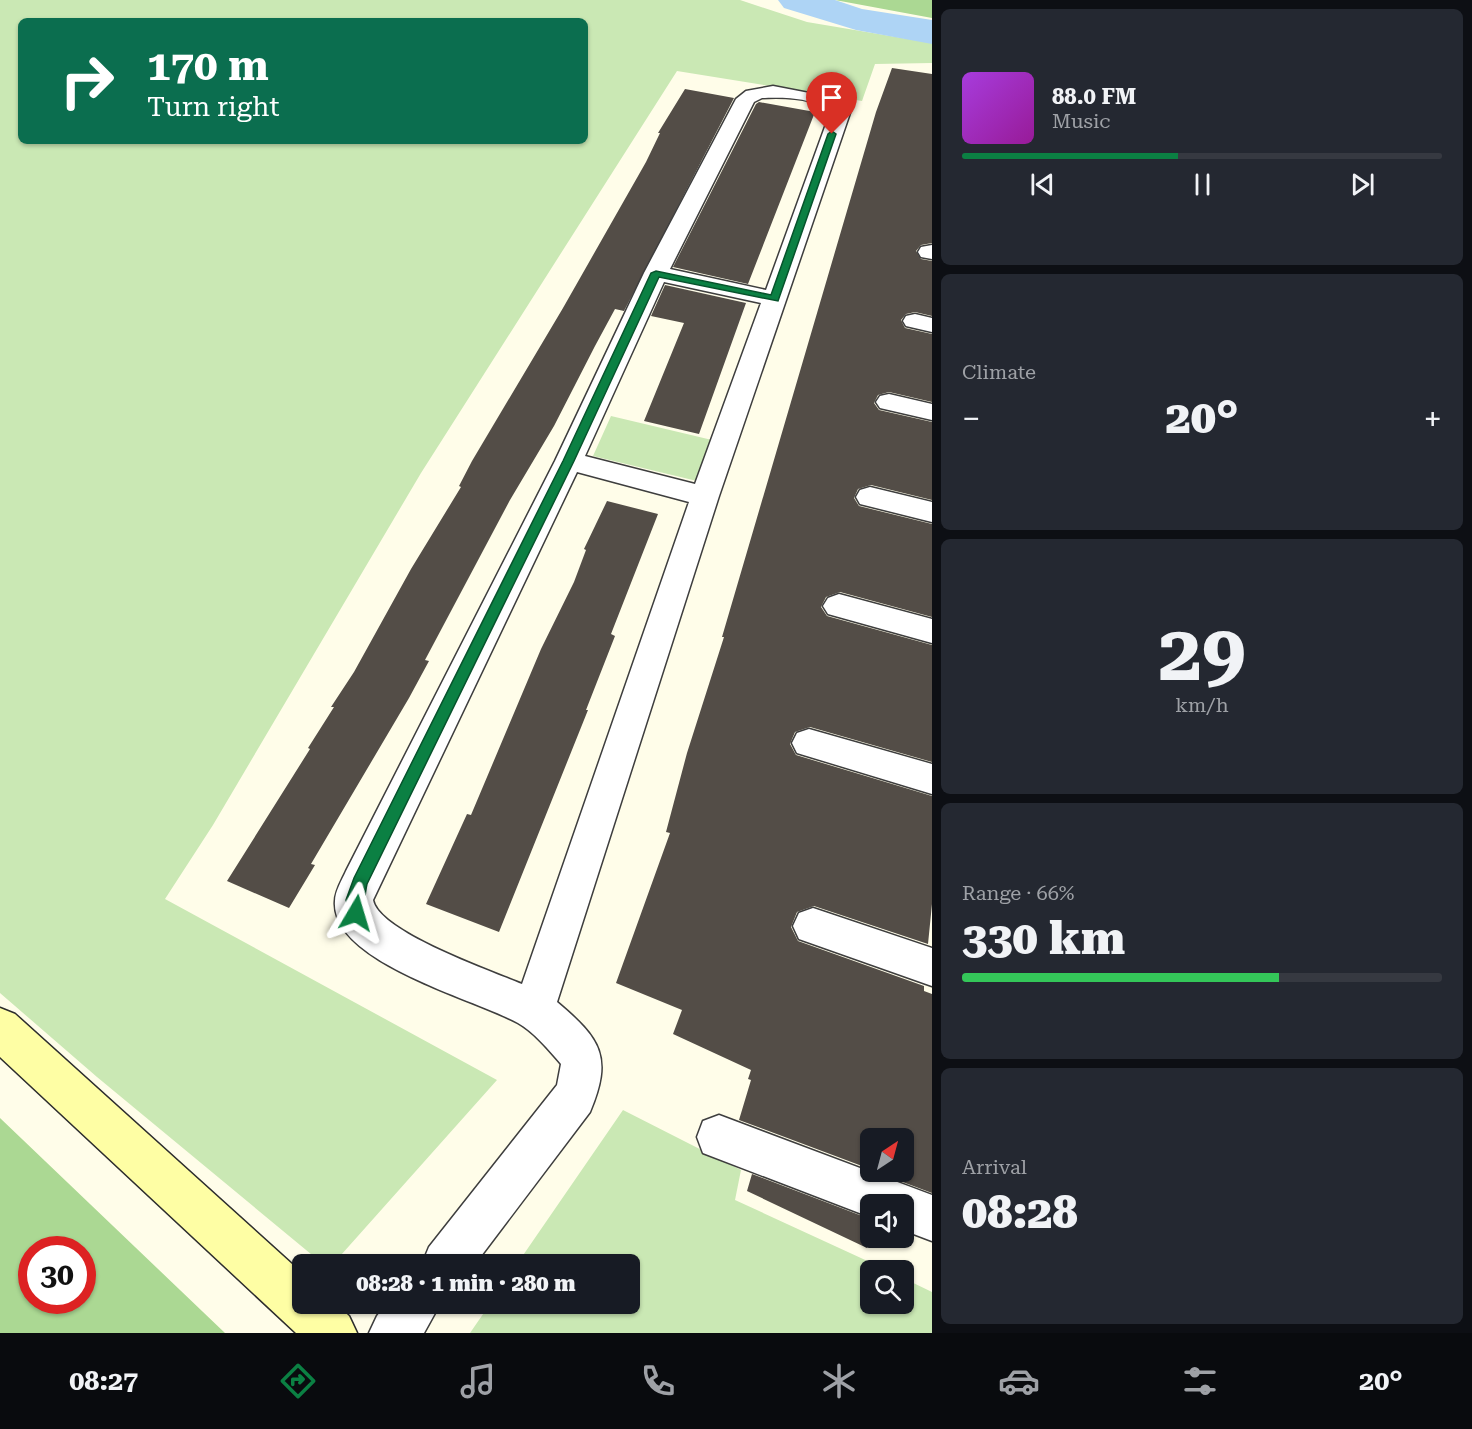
<!DOCTYPE html>
<meta charset="utf-8">
<style>
body{margin:0;font-family:"Roboto Serif",serif;background:#242831;color:#f1f3f6;height:100vh;display:flex;flex-direction:column;font-size:22px;white-space:nowrap}
*{box-sizing:border-box;margin:0}
p{font-size:20px;color:#9ea1a6}
.icon{flex:none;width:33px;height:33px;fill:none;stroke:currentColor;stroke-width:2;stroke-linecap:round;stroke-linejoin:round}
.map{position:relative;flex:1;overflow:hidden}
.side{display:flex;flex-direction:column;gap:9px;padding:9px;background:#0d0f14;width:540px}
.side>*{flex:none}
.top-card{position:absolute;left:18px;top:18px;width:570px;height:126px;border-radius:9px;box-shadow:0 2px 4px #0004;background:#0b6e4f;color:#fff;overflow:hidden}
.needle{width:39px;rotate:36deg}
.controls{position:absolute;left:860px;top:1128px;display:grid;gap:12px}
.controls a{display:grid;place-items:center;width:54px;height:54px;border-radius:9px;background:#171b24;box-shadow:0 2px 4px #0004;font-size:30px}
.speed{position:absolute;left:18px;top:1236px;display:flex;gap:12px;font-size:30px;font-weight:700;text-align:center}
.speed>*{display:grid;place-content:center;width:78px;height:78px;border-radius:50%;background:#171b24;box-shadow:0 2px 4px #0004;line-height:1}
.speed .limit{border:9px solid #d22;background:#fff;color:#111}
.pin{position:absolute;display:grid;place-items:center;width:51px;height:51px;color:#fff;margin:-62px -26px;border-radius:50% 50% 50% 0;rotate:-45deg;box-shadow:0 0 6px #0007}
.pin .icon{rotate:45deg}
.me{position:absolute;width:66px;margin:-33px;rotate:7deg;stroke-linejoin:round;filter:drop-shadow(0 0 4px #0008)}
.turn{display:flex;align-items:center;gap:21px;height:126px;padding:0 30px;font-size:27px}
.turn .icon{width:78px;height:78px;stroke-width:2.5}
.turn b{display:block;font-size:42px;line-height:51px}
.big{font-size:45px;font-weight:800;line-height:1.1}
.side .widget{flex:1;display:flex;flex-direction:column;justify-content:center;gap:9px;min-width:0;padding:0 21px;border-radius:9px;background:#242831}
.side .dial{align-items:center;gap:0}
.dial b{font-size:78px;line-height:1}
.song{display:flex;align-items:center;gap:18px}
.cover{width:72px;height:72px;border-radius:9px;background:linear-gradient(135deg,hsl(280 70% 55%),hsl(300 70% 35%))}
.played{height:6px;border-radius:3px;background:linear-gradient(90deg,#0b8043 45%,#363941 45%)}
.keys{display:flex;justify-content:space-around;direction:ltr}
.heat{display:flex;justify-content:space-between;align-items:center;font-size:33px;direction:ltr}
.charge{height:9px;border-radius:4px;background:linear-gradient(90deg,#34c759 66%,#363941 0)}
.trip{position:absolute;left:292px;top:1254px;width:348px;height:60px;border-radius:9px;background:#171b24;box-shadow:0 2px 4px #0004;font-weight:800;line-height:60px;text-align:center}
.tab-bar{display:flex;height:96px;justify-content:space-around;align-items:center;background:#090b0e;color:#9ea1a6}
.tab-bar .icon{width:42px;height:42px}
.tab-bar .current{color:#0b8043}
.tab-bar b{font-size:27px;color:#f1f3f6}
main{display:flex;flex:1;min-height:0}
.map>svg:first-child{display:block}
</style>
<main>
<div class="map">
<svg width="932" height="1333" viewBox="0 0 932 1333">
<rect width="100%" height="100%" fill="#fffde9"/>
<path fill="#cae8b4" fill-rule="evenodd" d="M0 0H740L807 22 932 43V63L875 64 862 101 677 71 421 473 213 825 165 899 497 1080 333 1264H323L97 1077 0 993ZM21 21H585V141H21Z
M611 416 712 440 697 481 593 456Z
M623 1110 741 1170 735 1200 887 1270H870V1304H903V1278L932 1292V1333H470L490 1304H630V1264H517Z"/>
<path fill="#abd893" fill-rule="evenodd" d="M835 0H932V18Z
M0 1118 225 1333H0ZM32 1250H82V1300H32Z"/>
<g fill="none" stroke-linecap="round" stroke-linejoin="round">
<path fill="#aed4f5" fill-rule="evenodd" d="M778 0H835L862 9 932 20V44L856 30 784 8Z"/>
</g>
<path fill="#534d47" d="M892 68 932 74V243L921 245 916 251 921 259 932 261V316L915 312 906 314 901 320 905 328 932 334V402L889 392 878 395 874 403 879 410 932 422V500L871 485 858 489 854 498 859 506 932 524V617L840 592 826 597 821 607 827 616 932 645V762L810 727 795 732 790 744 796 755 932 796V904L928 944 814 906 797 912 791 927 798 941 924 986V991L932 994V1193L876 1172H903V1138H870V1169L739 1120 751 1080 748 1079 751 1070 673 1034 682 1010 616 983 670 833 666 832 687 753 724 637H722L876 112Z
M685 89 734 98 624 311 615 309 595 346 554 426 510 500 425 660 429 661 409 698 311 864 315 865 289 908 227 881 310 749 308 748 334 707H331L354 672 411 569 461 487 459 486 472 461 563 308 646 162 660 133H658Z
M759 102 815 112 748 284 673 267 756 104Z
M665 285 746 303 699 434 644 421 684 323 651 316Z
M607 501 658 514 611 634 615 636 586 710H588L499 932 426 904 467 814 471 815 541 649 574 582 586 550 584 549Z
M752 1174 870 1219V1238H882L881 1245 869 1239 867 1248 747 1191Z"/>
<g fill="none" stroke-linecap="round" stroke-linejoin="round">
<g stroke="#3e3e3e" stroke-width="3">
<path id="street" d="M773 86 835 98 844 103 850 113 719 496 557 1002C601 1039 613 1057 590 1112L475 1264H422L429 1247 557 1085 561 1064C549 1050 534 1032 518 1023 475 999 330 962 335 901 335 891 342 880 346 871L555 461 644 273 736 99 746 91ZM762 98C781 97 817 97 830 113L766 290 670 269 754 102ZM664 282 761 303 695 484 585 456ZM577 472 689 502 522 984C491 971 379 932 373 900Z
M932 245V259L921 257 918 252 921 247Z
M915 314 932 318V332L906 326 903 321 906 316Z
M889 394 932 404V420L880 408 876 402 880 396Z
M870 487 932 502V522L860 504 856 497 860 490Z
M839 594 932 619V643L828 614 823 606 828 598Z
M809 729 932 764V794L797 753 792 743 797 733Z
M813 908 932 948V986L799 939 793 926 799 913Z
M719 1115 932 1195V1241L903 1230V1204H870V1217L703 1153 697 1137 703 1121Z
M386 1304H440L424 1333H369L377 1316Z"/>
</g>
<g stroke="#2d2d2d" stroke-width="3">
<path id="secondary" d="M0 1008 15 1014 303 1274V1304H336L349 1316 357 1333H296L0 1057Z"/>
</g>
<use href="#street" fill="#fff" fill-rule="evenodd"/>
<use href="#secondary" fill="#fefea4" fill-rule="evenodd"/>
</g>
<path fill="#0b8043" stroke="#07532c" stroke-width="1.5" d="M832 131 836 134 778 301 659 277 574 461 367 884C364 896 365 910 362 918L356 920 351 918 346 900 354 878 563 461 651 273 656 271 771 295 828 134Z"/>
</svg>
<div class="controls">
<a><svg class="needle" viewBox="-14 -14 28 28"><path d="M0-13l5 13h-10z" fill="#e53935"/><path d="M0 13l5-13h-10z" fill="#9ea1a6"/></svg></a>
<a><svg class="icon" aria-label="sound" viewBox="0 0 24 24"><path d="M4 9h4l5-4v14l-5-4H4zM17 9q2 3 0 6"/></svg></a>
<a><svg class="icon" aria-label="search" viewBox="0 0 24 24"><circle cx="10" cy="10" r="6"/><path d="M15 15l6 6"/></svg></a>
</div>
<div class="speed"><div class="limit">30</div></div>
<div class="pin" style="left:832px;top:134px;background:#d93025"><svg class="icon" aria-label="arrive" viewBox="0 0 24 24"><path d="M6 21V4h12l-3 4 3 4H6"/></svg></div>
<svg class="me" style="left:356px;top:913px" viewBox="-20 -20 40 40"><path d="M0-17L14 15 0 8-14 15z" fill="#0b8043" stroke="#fff" stroke-width="4"/></svg>
<div class="trip">08:28 · 1 min · 280 m</div>
<div class="top-card">
<div class="turn"><svg class="icon" aria-label="right" viewBox="0 0 24 24"><path d="M7 20v-9h11M14 6l5 5-5 5"/></svg><div><b>170 m</b>Turn right</div></div>
</div>
</div>
<section class="side">
<div class="widget">
<div class="song"><i class="cover"></i><div><b>88.0 FM</b><p>Music</p></div></div>
<div class="played"></div>
<div class="keys"><svg class="icon" aria-label="previous" viewBox="0 0 24 24"><path d="M18 5L8 12l10 7zM5 5v14"/></svg><svg class="icon" aria-label="pause" viewBox="0 0 24 24"><path d="M8 5v14M16 5v14"/></svg><svg class="icon" aria-label="next" viewBox="0 0 24 24"><path d="M6 5l10 7-10 7zM19 5v14"/></svg></div>
</div>
<div class="widget"><p>Climate</p>
<div class="heat"><a>−</a><b class="big">20°</b><a>+</a></div>
</div>
<div class="widget dial"><b>29</b><p>km/h</p></div>
<div class="widget"><p>Range · 66%</p><b class="big">330 km</b><div class="charge"></div></div>
<div class="widget"><p>Arrival</p><b class="big">08:28</b></div>
</section>
</main>
<nav class="tab-bar">
<b>08:27</b>
<svg class="icon current" aria-label="directions" viewBox="0 0 24 24"><path d="M12 3l9 9-9 9-9-9zM9 14v-3h6M13 9l2 2-2 2"/></svg>
<svg class="icon" aria-label="music" viewBox="0 0 24 24"><path d="M9 18V5l10-2v13"/><circle cx="6" cy="18" r="3"/><circle cx="16" cy="16" r="3"/></svg>
<svg class="icon" aria-label="phone" viewBox="0 0 24 24"><path d="M5 4h4l2 5-3 2q2 4 5 5l2-3 5 2v4C11 20 4 13 5 4z"/></svg>
<svg class="icon" aria-label="climate" viewBox="0 0 24 24"><path d="M12 3v18M4 7l16 10M4 17L20 7"/></svg>
<svg class="icon" aria-label="car" viewBox="0 0 24 24"><path d="M5 17H2v-5l4-1 3-4h7l3 4 3 1v5h-3M9 17h6M6 11h13"/><circle cx="7" cy="17" r="2"/><circle cx="17" cy="17" r="2"/></svg>
<svg class="icon" aria-label="filters" viewBox="0 0 24 24"><path d="M4 7h16M4 17h16"/><circle cx="9" cy="7" r="2"/><circle cx="15" cy="17" r="2"/></svg>
<b>20°</b>
</nav>
